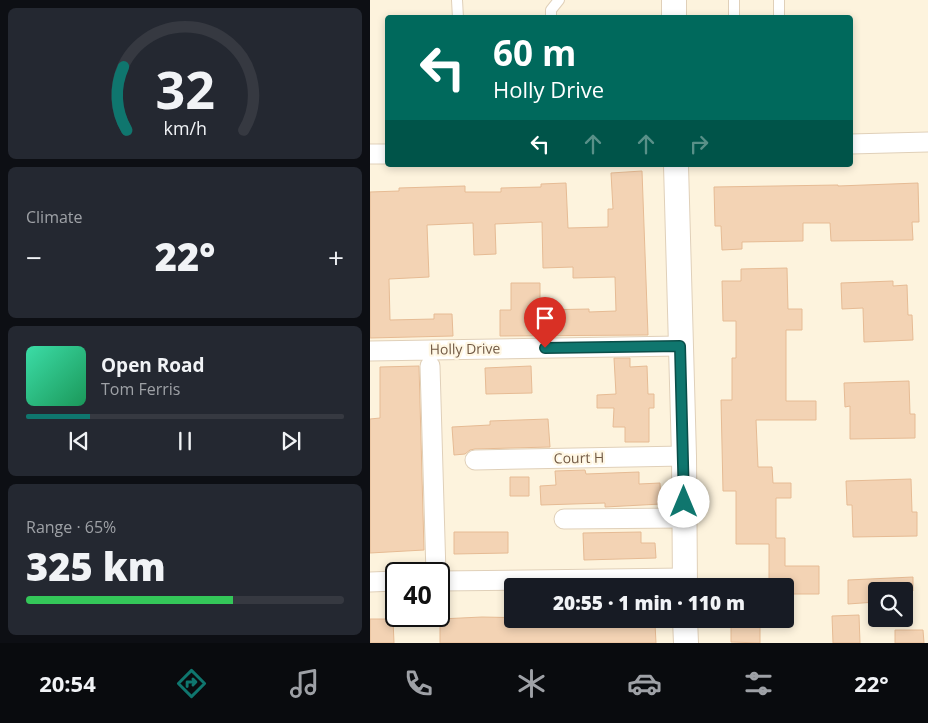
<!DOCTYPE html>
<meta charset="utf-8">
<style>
body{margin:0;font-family:"Open Sans",sans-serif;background:#242831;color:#f1f3f6;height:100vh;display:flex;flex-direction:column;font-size:19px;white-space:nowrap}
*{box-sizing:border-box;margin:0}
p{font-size:16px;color:#9ea1a6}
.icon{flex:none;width:28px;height:28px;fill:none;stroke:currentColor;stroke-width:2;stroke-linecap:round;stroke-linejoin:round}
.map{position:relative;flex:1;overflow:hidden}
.panel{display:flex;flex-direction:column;gap:8px;padding:8px;background:#0d0f14;width:370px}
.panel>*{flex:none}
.guide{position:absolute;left:15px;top:15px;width:468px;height:152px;border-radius:5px;box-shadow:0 2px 8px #0003;background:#00695c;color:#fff;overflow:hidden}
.fabs{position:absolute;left:498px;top:582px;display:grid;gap:10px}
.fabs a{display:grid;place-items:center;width:45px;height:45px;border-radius:5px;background:#171b24;box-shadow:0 2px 8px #0003;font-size:25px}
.speed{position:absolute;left:15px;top:562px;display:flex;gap:10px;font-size:25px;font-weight:700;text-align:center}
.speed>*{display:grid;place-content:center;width:65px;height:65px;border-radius:50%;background:#171b24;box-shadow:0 2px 8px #0003;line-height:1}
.speed .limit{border:2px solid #111;border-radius:8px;background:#fff;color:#111}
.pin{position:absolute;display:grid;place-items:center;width:42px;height:42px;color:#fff;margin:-51px -21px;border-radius:50% 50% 50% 0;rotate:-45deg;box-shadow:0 0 5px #0007}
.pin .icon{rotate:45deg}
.me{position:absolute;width:55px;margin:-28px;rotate:0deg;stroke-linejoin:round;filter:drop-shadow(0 0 4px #0008)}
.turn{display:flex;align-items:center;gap:18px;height:105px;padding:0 25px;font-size:22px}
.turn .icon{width:65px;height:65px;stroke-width:2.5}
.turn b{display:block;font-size:35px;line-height:42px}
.lanes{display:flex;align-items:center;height:48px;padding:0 25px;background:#0003;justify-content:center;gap:25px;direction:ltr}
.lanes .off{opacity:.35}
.big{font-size:38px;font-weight:800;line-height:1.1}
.panel .widget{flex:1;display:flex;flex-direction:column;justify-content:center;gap:8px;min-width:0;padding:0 18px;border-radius:8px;background:#242831}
.panel .dial{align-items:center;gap:0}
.dial svg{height:130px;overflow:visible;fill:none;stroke:#363941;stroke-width:7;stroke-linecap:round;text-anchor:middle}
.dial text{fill:#f1f3f6;stroke:none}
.song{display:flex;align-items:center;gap:15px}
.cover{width:60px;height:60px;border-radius:8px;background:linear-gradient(135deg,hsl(160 70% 55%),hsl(150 70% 35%))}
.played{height:5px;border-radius:2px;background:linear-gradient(90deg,#0f766e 20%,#363941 20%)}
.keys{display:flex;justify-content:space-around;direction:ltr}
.heat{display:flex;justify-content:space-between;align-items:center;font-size:28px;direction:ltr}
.charge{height:8px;border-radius:4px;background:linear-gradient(90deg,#34c759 65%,#363941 0)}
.trip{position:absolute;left:134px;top:578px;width:290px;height:50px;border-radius:5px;background:#171b24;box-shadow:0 2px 8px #0003;font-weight:800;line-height:50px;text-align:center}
.menu{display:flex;height:80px;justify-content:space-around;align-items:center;background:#090b0e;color:#9ea1a6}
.menu .icon{width:35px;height:35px}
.menu .current{color:#0f766e}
.menu b{font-size:22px;color:#f1f3f6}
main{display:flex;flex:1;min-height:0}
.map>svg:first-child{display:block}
</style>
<main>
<section class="panel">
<div class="widget dial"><svg viewBox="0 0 100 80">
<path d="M14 69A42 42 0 1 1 86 69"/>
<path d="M14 69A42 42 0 0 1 12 30" stroke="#0f766e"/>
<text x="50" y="56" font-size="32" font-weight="700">32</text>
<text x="50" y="72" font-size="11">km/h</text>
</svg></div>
<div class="widget"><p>Climate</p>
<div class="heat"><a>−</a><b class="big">22°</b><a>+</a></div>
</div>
<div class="widget">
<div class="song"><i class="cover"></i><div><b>Open Road</b><p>Tom Ferris</p></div></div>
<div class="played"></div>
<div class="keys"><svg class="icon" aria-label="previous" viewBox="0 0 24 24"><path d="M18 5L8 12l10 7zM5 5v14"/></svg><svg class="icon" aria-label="pause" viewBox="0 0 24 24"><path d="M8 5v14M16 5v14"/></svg><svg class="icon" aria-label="next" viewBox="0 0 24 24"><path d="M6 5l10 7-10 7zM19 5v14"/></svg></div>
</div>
<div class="widget"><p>Range · 65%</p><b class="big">325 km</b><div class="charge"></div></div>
</section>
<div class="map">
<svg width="558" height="643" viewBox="0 0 558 643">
<rect width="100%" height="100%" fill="#fdf3dd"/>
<path fill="#f3d3b4" stroke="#e6bb94" d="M272 171 278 335 130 336V310H141V283H170V310L219 309V312L246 311 245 277 203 278V267L173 268 172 222 125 224 126 254 104 255 103 223 57 225 59 277 19 279 20 320 64 319V314H82L83 336 0 338V192L29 191V188L95 186V192H131V188L171 187V184L196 183 198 228 238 227V209H243L241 173Z
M548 183 549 222H542L543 240 461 241 460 223H433V241L372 242V249L352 250 351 226H345L344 187 468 185V186Z
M417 268 418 309H432V330H416V401H446V420H386L388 467H402L403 483H421V498H406V538H415V566H449V594H416V584H399V544H366V491H353L351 400H362V358H366V321H353L352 281H371V269Z
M523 281V286L537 285 538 315H542L543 340 494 342 493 308 472 309 471 283Z
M244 358H260V367L277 366 278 394H284V408H279V442H255V427H243L244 408H227V395L246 394Z
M49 366 54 550 0 553V419L10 418V367Z
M161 366 162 393 116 394 115 368Z
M539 381 540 414H545V438L480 439V406L475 407 474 383Z
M178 419 180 447 105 449 100 450 95 454 84 455 82 427 120 425V421Z
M215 470 216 474 269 472V484L290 483 291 504 235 507V503L171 505 170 486 186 485 185 471Z
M140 477H159V496H140Z
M541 479 542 512H547V536L483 537 482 505H477L476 481Z
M84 532H138V553L84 554Z
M271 532V543H285L286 558 214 560 213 533Z
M543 577V591H506V602L478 604V580Z
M489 615 490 643H463L462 616Z
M112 617 212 619V622L271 620V625L285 624 286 643H70V619Z
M0 619H23L24 643H0Z
M361 622H390V643L361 642Z
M525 630H553L554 643H525Z"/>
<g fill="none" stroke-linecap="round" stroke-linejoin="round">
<g stroke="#e0d0b9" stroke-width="12">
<path id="service" d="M87 0 88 18
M364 0V18
M409 0V18
M181 18V10L189 0"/>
</g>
<g stroke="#e0d0b9" stroke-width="21">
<path id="minor" d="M480 144 558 142
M0 154H18
M0 351 310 346
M60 366 66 574
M105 460 314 456
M194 519 314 518
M69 581 314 578
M0 582 26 581"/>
</g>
<g stroke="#e0d0b9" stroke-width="26">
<path id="tertiary" d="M304 0V18
M306 165 314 456 315 586
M315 619 316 643"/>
</g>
<use href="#service" stroke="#fff" stroke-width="10"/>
<use href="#minor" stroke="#fff" stroke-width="19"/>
<use href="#tertiary" stroke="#fff" stroke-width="24"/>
</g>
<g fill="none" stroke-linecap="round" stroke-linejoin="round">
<g stroke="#0a4d48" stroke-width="12">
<path id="route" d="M175 348 310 346 314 502"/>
</g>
<use href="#route" stroke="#0f766e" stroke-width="9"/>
</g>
<g text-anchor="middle" stroke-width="4.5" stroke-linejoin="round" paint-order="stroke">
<g font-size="14" fill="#725a45" stroke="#fff7e4">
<text transform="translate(95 349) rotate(-1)" y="5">Holly Drive</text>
<text transform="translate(209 458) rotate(-1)" y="5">Court H</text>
</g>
</g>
</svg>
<div class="fabs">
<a><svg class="icon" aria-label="search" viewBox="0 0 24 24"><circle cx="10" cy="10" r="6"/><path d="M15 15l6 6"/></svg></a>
</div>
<div class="speed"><div class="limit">40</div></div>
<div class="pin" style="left:175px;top:348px;background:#d93025"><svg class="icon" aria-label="arrive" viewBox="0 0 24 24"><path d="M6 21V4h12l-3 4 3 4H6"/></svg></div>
<svg class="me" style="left:314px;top:502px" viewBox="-20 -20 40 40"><circle r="19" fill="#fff"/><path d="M0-13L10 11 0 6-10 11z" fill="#0f766e"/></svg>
<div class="trip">20:55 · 1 min · 110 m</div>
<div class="guide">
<div class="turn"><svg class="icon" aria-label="left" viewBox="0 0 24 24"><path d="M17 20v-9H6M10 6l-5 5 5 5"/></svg><div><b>60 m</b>Holly Drive</div></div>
<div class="lanes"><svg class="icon" aria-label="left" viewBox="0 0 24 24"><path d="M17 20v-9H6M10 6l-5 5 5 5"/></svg><svg class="icon off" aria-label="ahead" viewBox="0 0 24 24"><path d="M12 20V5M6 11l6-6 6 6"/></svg><svg class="icon off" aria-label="ahead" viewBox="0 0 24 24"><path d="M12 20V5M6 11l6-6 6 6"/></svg><svg class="icon off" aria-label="right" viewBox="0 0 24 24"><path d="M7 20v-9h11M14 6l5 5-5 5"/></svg></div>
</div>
</div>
</main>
<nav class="menu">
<b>20:54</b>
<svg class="icon current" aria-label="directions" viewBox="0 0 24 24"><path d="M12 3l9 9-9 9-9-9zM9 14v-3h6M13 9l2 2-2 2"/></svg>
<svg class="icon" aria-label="music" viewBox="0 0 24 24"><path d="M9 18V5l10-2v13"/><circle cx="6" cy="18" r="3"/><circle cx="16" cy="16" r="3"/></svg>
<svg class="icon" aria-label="phone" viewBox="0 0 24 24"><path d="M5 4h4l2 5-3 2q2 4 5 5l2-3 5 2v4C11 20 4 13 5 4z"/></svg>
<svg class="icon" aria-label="climate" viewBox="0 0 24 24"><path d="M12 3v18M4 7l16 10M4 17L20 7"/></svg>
<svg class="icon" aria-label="car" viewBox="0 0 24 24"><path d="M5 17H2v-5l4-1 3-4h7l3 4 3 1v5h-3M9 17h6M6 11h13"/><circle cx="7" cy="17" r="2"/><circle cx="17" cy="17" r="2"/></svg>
<svg class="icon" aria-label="filters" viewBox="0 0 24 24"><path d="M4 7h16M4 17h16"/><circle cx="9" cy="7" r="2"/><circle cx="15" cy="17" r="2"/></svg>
<b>22°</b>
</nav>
